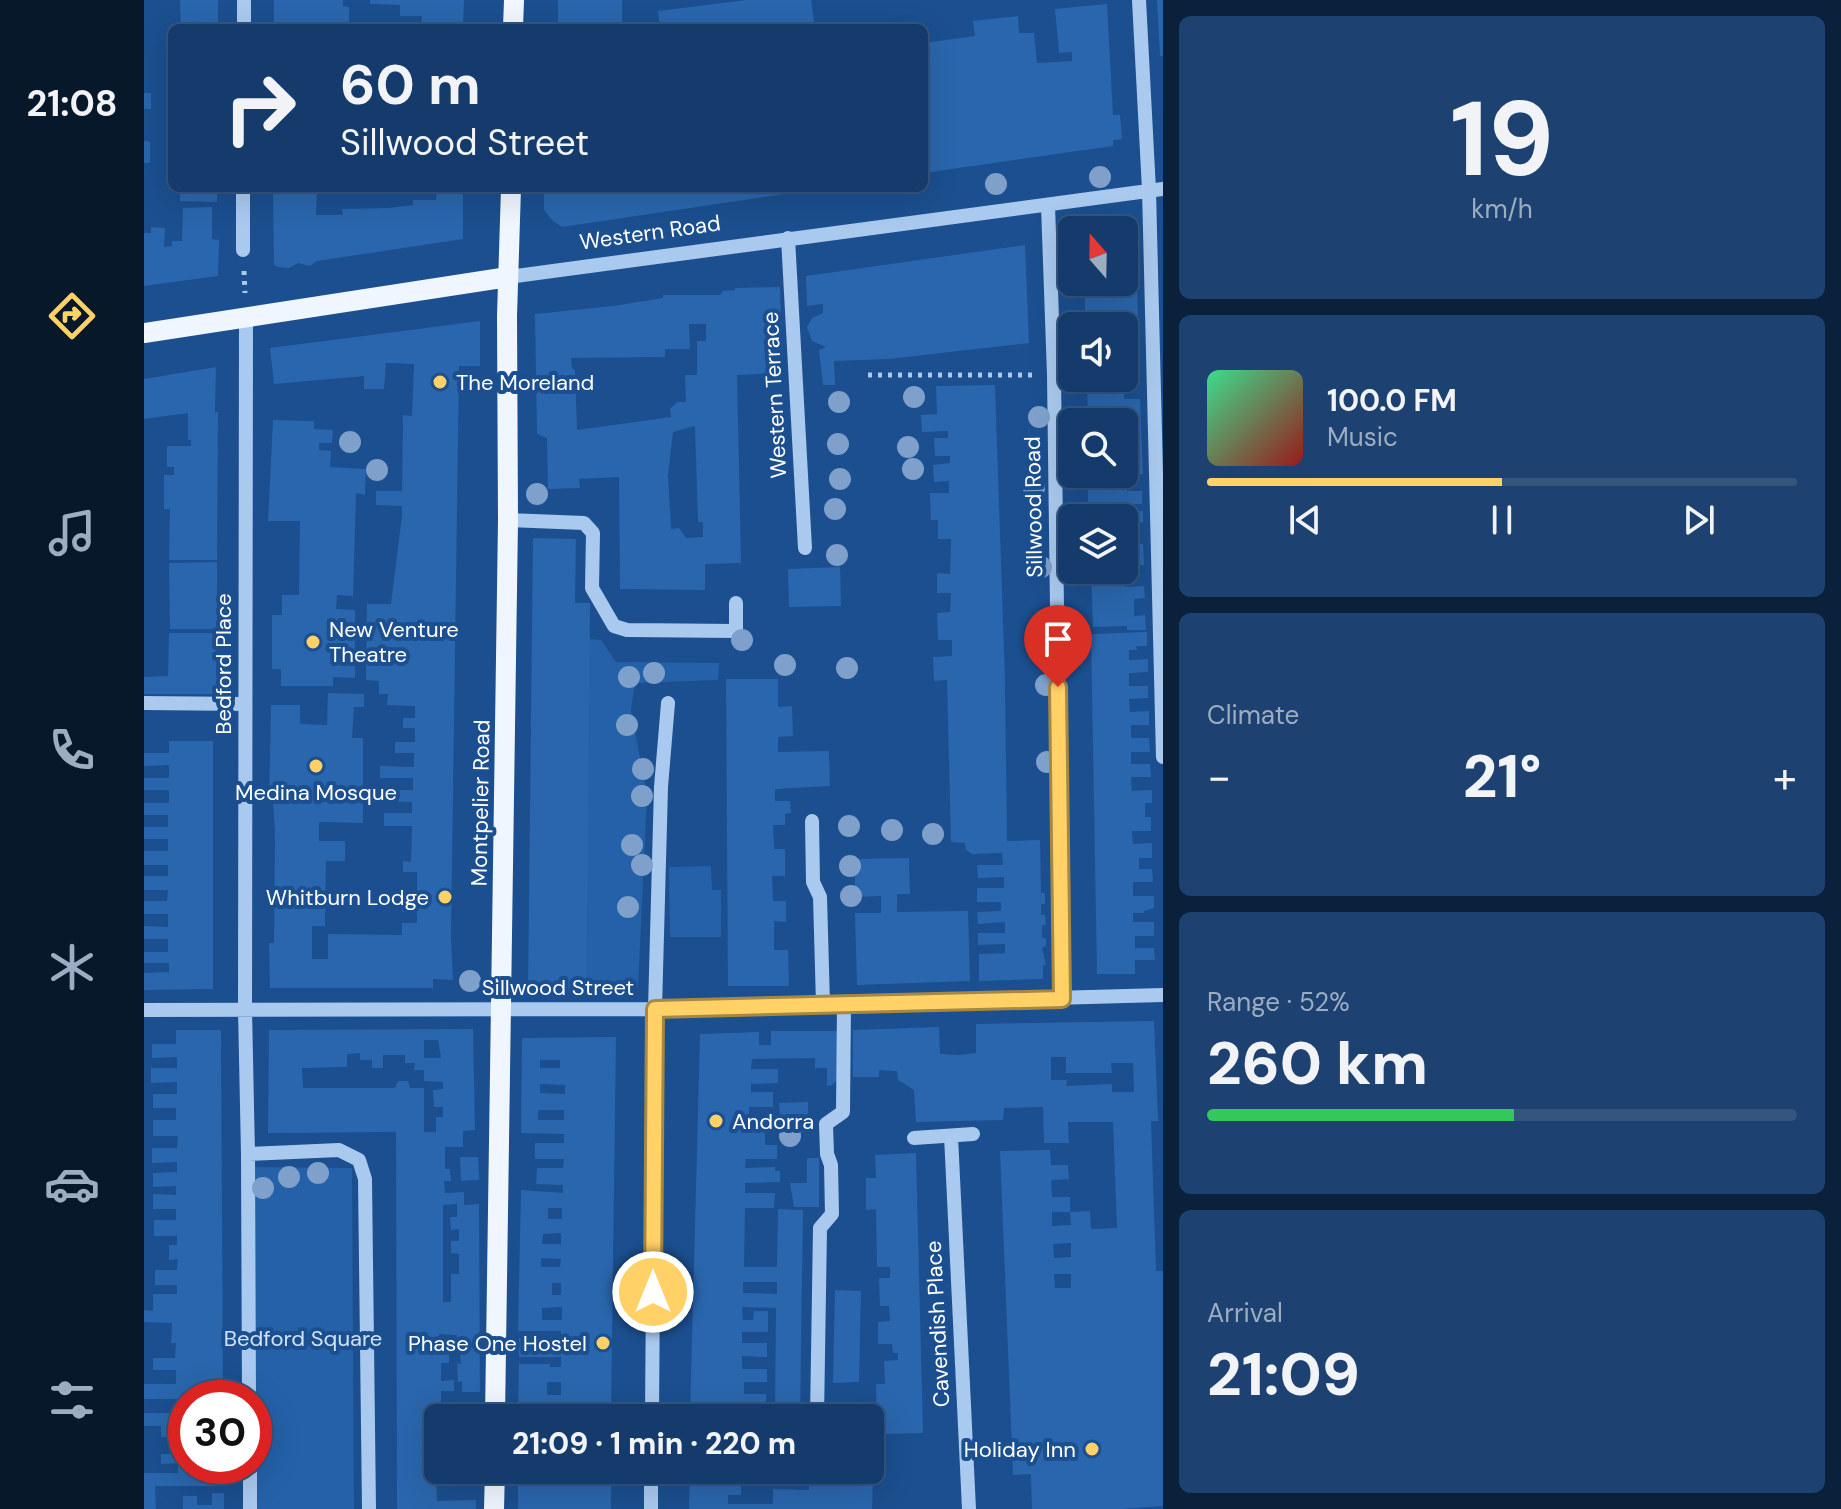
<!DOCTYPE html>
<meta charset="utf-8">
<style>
body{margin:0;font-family:"DM Sans",sans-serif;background:#1d4271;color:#f1f3f6;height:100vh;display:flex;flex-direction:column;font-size:30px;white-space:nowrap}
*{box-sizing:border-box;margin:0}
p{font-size:26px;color:#9dadc1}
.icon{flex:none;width:44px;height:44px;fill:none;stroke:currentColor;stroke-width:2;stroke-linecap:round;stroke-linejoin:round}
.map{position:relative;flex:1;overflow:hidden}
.panel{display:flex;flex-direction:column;gap:16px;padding:16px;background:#0b203b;width:678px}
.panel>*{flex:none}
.banner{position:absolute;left:24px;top:24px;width:760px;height:168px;border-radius:12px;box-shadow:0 8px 32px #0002,0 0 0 2px #33557e;background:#143b6b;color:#f1f3f6;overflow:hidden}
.needle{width:52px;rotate:340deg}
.fabs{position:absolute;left:914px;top:216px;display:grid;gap:16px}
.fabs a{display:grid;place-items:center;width:80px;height:80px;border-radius:12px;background:#143b6b;box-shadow:0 8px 32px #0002,0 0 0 2px #33557e;font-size:40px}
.speed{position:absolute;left:24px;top:1380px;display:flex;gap:16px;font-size:40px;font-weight:700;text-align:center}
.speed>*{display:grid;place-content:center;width:104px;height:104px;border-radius:50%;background:#143b6b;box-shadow:0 8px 32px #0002,0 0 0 2px #33557e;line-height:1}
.speed .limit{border:12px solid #d22;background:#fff;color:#111}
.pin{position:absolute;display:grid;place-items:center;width:68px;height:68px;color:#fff;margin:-82px -34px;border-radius:50% 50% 50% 0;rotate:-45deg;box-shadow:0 0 8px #0007}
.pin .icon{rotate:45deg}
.me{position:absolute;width:88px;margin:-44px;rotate:0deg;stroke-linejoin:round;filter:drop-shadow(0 0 6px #0008)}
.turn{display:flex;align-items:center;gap:28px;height:168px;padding:0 40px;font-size:36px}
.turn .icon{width:104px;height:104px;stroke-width:2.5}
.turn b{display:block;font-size:56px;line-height:68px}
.big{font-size:60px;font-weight:800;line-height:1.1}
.panel .widget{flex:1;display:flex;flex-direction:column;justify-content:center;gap:12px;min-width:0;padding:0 28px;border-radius:12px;background:#1d4271}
.panel .dial{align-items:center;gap:0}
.dial b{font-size:104px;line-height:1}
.song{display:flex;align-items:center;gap:24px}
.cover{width:96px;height:96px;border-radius:12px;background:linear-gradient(135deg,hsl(150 70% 55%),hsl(0 70% 35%))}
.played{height:8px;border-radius:4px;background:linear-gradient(90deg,#ffd166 50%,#33557e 50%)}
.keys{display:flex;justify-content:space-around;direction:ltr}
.heat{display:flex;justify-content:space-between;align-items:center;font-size:44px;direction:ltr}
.charge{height:12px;border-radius:6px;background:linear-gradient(90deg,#34c759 52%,#33557e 0)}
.trip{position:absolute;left:280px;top:1404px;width:460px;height:80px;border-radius:12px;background:#143b6b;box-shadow:0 8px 32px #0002,0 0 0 2px #33557e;font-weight:800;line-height:80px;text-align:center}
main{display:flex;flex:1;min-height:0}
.menu{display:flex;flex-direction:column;width:144px;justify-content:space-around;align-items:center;background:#08182b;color:#9dadc1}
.menu .icon{width:56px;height:56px}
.menu .current{color:#ffd166}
.menu b{font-size:36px;color:#f1f3f6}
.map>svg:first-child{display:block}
</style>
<main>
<nav class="menu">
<b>21:08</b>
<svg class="icon current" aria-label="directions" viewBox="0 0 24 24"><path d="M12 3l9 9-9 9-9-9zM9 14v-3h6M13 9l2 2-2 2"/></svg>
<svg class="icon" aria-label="music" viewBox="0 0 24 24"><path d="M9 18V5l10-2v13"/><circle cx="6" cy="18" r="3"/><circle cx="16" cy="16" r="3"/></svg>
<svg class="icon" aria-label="phone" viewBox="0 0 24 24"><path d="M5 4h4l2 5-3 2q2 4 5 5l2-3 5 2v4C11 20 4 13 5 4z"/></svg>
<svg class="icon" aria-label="climate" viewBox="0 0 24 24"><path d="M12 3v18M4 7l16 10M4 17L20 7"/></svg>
<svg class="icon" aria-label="car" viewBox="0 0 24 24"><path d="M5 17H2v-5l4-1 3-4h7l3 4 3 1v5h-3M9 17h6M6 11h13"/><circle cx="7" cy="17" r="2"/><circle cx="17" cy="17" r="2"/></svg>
<svg class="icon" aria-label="filters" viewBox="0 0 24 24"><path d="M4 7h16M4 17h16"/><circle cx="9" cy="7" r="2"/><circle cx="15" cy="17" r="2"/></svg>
</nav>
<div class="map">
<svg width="1019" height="1509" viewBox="0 0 1019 1509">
<rect width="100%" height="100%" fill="#1b4f8f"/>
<path fill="#2461a8" d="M445 639 457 640 472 662 575 663 574 680 491 683 487 710 503 795 494 988 443 991Z
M567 866 568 890H577V937H526L525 867Z
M109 1167 208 1168 210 1509H111Z"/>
<path fill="#2a66ad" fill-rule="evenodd" d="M36 0H74V28H37Z
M130 0H199V6L205 7V26L130 28Z
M226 0H320L319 28H277L278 16H256V5L226 4Z
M414 0H478V28H414Z
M602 0H667L671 28H516L514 11Z
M1013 0H1019V56H1016Z
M963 4 969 115H976L978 139 969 140V146L780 173V43L831 36 829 21 874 16 875 33H890L893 63 928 61V52L915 53 911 9Z
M0 93H7V109H0Z
M0 141 6 142V163H0Z
M36 188H73V202L36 201Z
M129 188 173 189 172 215H199L198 209 245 208 269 205V200H292L293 188H319V239L173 261 166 266 154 263 145 268 134 267 130 265Z
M400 188H667V190L418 227 409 221 400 210Z
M68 207V239L75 240 74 276 0 286V233H7V227L21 228 20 247 28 246V241H38L39 208Z
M992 231 994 319H983L984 341H994L995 376H980V326H941V282H980V233Z
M881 245 885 343 745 359 690 361 691 385H679L675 350 682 347 668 341 663 327 668 318 679 313V304L663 306 662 276Z
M636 287 639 373 593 375 597 563 561 564V590L476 589 475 477 435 479 436 488 404 489 403 438 393 434 391 314 469 306 519 298V295H576L579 291 591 290V288ZM545 324H562V341H553V375H541L542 402H533L526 409 527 417 433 430 431 370 428 368 427 358 521 357V349H546ZM551 426 554 522H559V537L542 538 535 528 527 529 524 475 529 432Z
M336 321V366H315L307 936 309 980 289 979V988H126L125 943H130L131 830 129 803H125L127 705H156V724L183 725 184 693 220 694V707H210L208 738H219V823L175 822V841H201V861H182L181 926H168V959H184V934L258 935V923H273V913L258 912V901H273V872H259V861L267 862 268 826H240V813H268V802L240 801V790H269V778H236V766L270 767V753H251V742H271V728H259V718H271V706L243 705 244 694H235V681L222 680 223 604H247L258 515V506L232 505V491H258L259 415 268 416 270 364 242 363 240 389H220V376L130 384 126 348Z
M72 367 71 412H74L73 560H25L26 509H20V475H30V467H23V446H47V440H44V413L0 419V379Z
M943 378H979L980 399H996L999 474H983V491H998V504L944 505V474H980V422H944Z
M851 385 861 680 863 841 896 840 897 893H901V904H897V915H901L902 925H898V937L902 939V946L898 948 902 965H899V979L835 981V954L861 953V944L834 945V933H861V922L834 924 833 912 857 911V902H833V888H860V877L834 878 833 865H859L858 853 828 854 822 850 821 843 807 842 803 680 790 681 789 657 808 656V640H794L793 613 806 612 807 593H793V573L806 574 807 539H794V520H787L786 493H805V481L790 482 789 465 806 463V456H791L790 438H804V431L778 432 777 415 793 414 792 386Z
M129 420 170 421V429L189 430 188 443H175V450L187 451 186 467 222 469 221 495 212 493 209 596 193 595 192 609 211 610V678L189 677V686H137V669H128V615H138V595H155L156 521H124Z
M999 511V522L980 523V518H947V512Z
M389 538 432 539 431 603H446L443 991H384Z
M980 544H999L1000 565H980Z
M73 562V629H26L25 563Z
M696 567 697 606 645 607 644 569Z
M981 570V587L1000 586 1001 598 990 599V616L1001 615 1002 630H983V626L949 627 947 572Z
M1003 632V646H992L993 650H985V660L1004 659V672L985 673V686H1004V698L985 699 986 712 1005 711V725H987V738H1005L1006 752H987V764H1006L1007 777H987L988 791 1008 790V803H1001V817H1007V831H988L989 844 1008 843V858H995V869H1008L1009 882H989V896H1010V908L1000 911V913H989V922H1010V936H991V948H1010L1011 960H991V974H953L947 634Z
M25 633H72L73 694H0V677L24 676Z
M582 679H634V707L648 706 649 736 634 737V752L685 751 686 786 631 789V801H646L647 813 641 814V825H629L630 849H641V876H628L629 901H642V922L630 921V950H644L645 986H584Z
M25 741H69V989L0 990V973L25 972V963H0V952H24V939H0V926L24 927V914H0V901H23L24 890H0V876H24V865H0V851H24V839H0V827H24V815H0V803H25V790H0V778H25V765L0 766V753H25Z
M765 858 766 894H753V912L824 911 826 981 713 985 711 913H737V896L711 897V859Z
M1010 1021 1014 1121H1007L1012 1271H1019V1506L977 1509H888L887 1474 869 1475 856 1151 906 1150 907 1165H924L925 1179 907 1180 908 1197H926V1212H908V1226L927 1225 926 1212 946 1211 947 1229 973 1228 969 1122H924L925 1143H900L899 1107 860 1108 859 1120 772 1122 770 1090 754 1080 753 1071 735 1070V1077H709V1030L795 1027 796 1054 815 1055 832 1053V1024ZM907 1057H922V1073H968L967 1063H989L990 1092H968V1084L922 1086 923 1080H907ZM927 1243V1257L910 1258 909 1244ZM910 1274H927V1288H911Z
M329 1029 331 1130 319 1131V1147H301V1169H306L307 1181H300L301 1193 320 1192V1205L335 1204 336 1392H318V1381L314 1382 313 1363 317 1364 316 1349 312 1350 313 1335 295 1334V1350H305V1363H297V1381L310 1380V1391H297V1407L310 1406V1418H294V1470H308V1478H292L293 1501 332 1500V1509H253L252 1132 124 1133 125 1030ZM280 1040H294L297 1058H280ZM216 1053V1060H228V1068H239V1055H261V1063H271L270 1070H280V1081L299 1082V1089L289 1090 290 1107H299V1117H292V1132H280V1088H266L264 1081H254L251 1088H159L158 1068 203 1067V1054ZM313 1204V1217H306L307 1230 315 1229V1241H307V1253L315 1254V1274H307V1302H299V1205Z
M32 1030H77L79 1398H42V1466H79V1486H11L12 1509H0V1473H34V1463L17 1464V1454H34V1437H17V1426H0V1413H34V1399H0V1384H32V1370H9V1358H31L32 1343H27L28 1323 0 1322V1310L9 1311V1294H33V1285H11V1270H33L34 1259 25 1260V1245H33V1236H10V1220H32V1209H9V1194L32 1195V1186L9 1187V1173L33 1172V1162L8 1163V1148H33L34 1136H9V1120H32V1108H9V1094H33V1082L7 1083V1068H33V1057L8 1058V1044H32Z
M627 1031H694V1079L688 1085 683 1086V1068H671V1058L608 1059 607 1069H634V1083L607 1084V1092H629V1107H605V1117L636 1116 635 1103 664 1102V1132H621V1145H633V1159H602L601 1168 631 1167V1171H636V1182L601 1183V1193H631L630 1208H601L600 1267H633L634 1209 659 1210 656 1418H631L632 1308 598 1307 599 1320H609L610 1311H624V1332H598V1343H623V1357L598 1356V1369H623V1382H600V1394H622V1408H599V1418H546L556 1034 615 1032V1045H627ZM599 1282H633V1294L599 1293Z
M472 1037 467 1418H417V1407H400V1418H374L375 1364H406V1367H417V1357H375V1338H399L406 1345V1337H417V1331H374L377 1190 419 1193V1185L392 1184 393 1168H419L420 1159H391V1143H420V1134L377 1133 378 1038ZM396 1060H416V1068H396ZM396 1084 421 1085V1094L396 1093ZM394 1110H420V1120H394ZM404 1208H418V1219H404ZM417 1233V1244H398L399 1234ZM397 1258 417 1259 416 1267H397ZM408 1283H417V1295H408ZM418 1307V1320H398V1308ZM403 1382H417V1395H403Z
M772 1153 779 1433 733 1434 732 1384H741L740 1361 754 1360V1353H749L748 1344H734V1322L746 1321 745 1306H736L735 1278H746V1267H733L732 1209 722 1210V1178H732L731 1155Z
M316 1157H334L335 1180 317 1181Z
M663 1158H675V1207H650L646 1183H663Z
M691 1290 717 1291 715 1382 689 1383Z
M726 1467H729L728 1509H545L546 1470H597V1495H584V1504H629V1489L665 1490V1470H726Z
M374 1470H467V1509H374Z
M68 1493H80V1509H39V1496H53V1505H68Z"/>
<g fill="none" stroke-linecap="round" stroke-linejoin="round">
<path stroke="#a9c9ee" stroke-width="5" stroke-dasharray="4 6" stroke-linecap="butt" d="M100 271 101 293
M724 375H889"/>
<path stroke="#a9c9ee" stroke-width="14" d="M995 0 1005 190 1019 757
M100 28V0
M904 206 910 375 918 999
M644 238 661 548
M99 250V188
M364 277 1019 189
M102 318 101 1009 104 1154
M364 520 440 523 449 533 448 588 470 626 483 630 592 631V603
M0 703 101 704
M668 821 669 882 676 897 679 1004
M0 1010 511 1009 1019 995
M807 1136 825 1509
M770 1138 829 1134
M105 1398 104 1154 195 1150 215 1160 221 1179 225 1509
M508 1418 511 1009 517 787 524 703
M673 1418 676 1228 688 1214 687 1165 683 1154 682 1124 699 1112 700 1004
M106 1466V1509
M507 1509V1470"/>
<path stroke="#f0f6ff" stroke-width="20" d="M369 28 370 0
M0 333 364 277
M351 1418 364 520 363 316 367 188
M350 1509 351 1470"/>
</g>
<g fill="#7ea0ca">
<circle cx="956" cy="177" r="11"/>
<circle cx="852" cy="184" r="11"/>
<circle cx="770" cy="397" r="11"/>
<circle cx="695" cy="402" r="11"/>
<circle cx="895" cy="417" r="11"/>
<circle cx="206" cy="442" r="11"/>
<circle cx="694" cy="444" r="11"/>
<circle cx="764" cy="447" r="11"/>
<circle cx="769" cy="469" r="11"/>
<circle cx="233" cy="470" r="11"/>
<circle cx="696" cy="479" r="11"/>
<circle cx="890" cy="488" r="11"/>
<circle cx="393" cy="494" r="11"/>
<circle cx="691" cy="509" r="11"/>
<circle cx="693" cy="555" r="11"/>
<circle cx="897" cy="567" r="11"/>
<circle cx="598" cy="640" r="11"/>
<circle cx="641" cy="665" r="11"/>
<circle cx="703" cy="668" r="11"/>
<circle cx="510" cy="673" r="11"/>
<circle cx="485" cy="677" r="11"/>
<circle cx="902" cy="685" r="11"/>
<circle cx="483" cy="725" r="11"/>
<circle cx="903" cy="762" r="11"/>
<circle cx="499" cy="769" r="11"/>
<circle cx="498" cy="796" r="11"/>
<circle cx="705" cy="826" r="11"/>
<circle cx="748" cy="830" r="11"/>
<circle cx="789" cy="834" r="11"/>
<circle cx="488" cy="845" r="11"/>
<circle cx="498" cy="865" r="11"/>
<circle cx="706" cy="866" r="11"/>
<circle cx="707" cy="896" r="11"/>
<circle cx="484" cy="907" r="11"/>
<circle cx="326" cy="981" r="11"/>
<circle cx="646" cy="1136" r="11"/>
<circle cx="174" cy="1173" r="11"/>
<circle cx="145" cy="1177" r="11"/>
<circle cx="119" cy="1188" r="11"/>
</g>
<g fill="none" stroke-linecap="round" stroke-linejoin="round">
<g stroke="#a68842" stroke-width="20">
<path id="route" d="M509 1292 511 1009 918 999 914 687"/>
</g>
<use href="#route" stroke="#ffd166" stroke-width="14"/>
</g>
<g fill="#ffd166" stroke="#1b4f8f" stroke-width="3">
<circle cx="296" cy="382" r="8"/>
<circle cx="169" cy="642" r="8"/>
<circle cx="172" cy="766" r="8"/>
<circle cx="301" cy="897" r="8"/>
<circle cx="572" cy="1121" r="8"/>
<circle cx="459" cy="1343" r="8"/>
<circle cx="948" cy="1449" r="8"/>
</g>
<g text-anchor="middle" stroke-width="8" stroke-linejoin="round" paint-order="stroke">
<g font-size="22" fill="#fff" stroke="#1b4f8f">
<text transform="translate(506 232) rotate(-8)" y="8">Western Road</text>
<text transform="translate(630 395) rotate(-93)" y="8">Western Terrace</text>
<text transform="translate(889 507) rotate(-91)" y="8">Sillwood Road</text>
<text transform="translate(79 664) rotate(-90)" y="8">Bedford Place</text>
<text transform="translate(336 803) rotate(-89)" y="8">Montpelier Road</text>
<text x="414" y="995">Sillwood Street</text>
<text transform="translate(793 1324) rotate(-93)" y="8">Cavendish Place</text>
</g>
<g font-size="22" fill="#fff" stroke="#1b4f8f" text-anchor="start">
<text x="312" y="390">The Moreland</text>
<text x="185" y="637">New Venture<tspan x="185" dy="25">Theatre</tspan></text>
<text x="172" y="800" text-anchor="middle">Medina Mosque</text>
<text x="285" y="905" text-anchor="end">Whitburn Lodge</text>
<text x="588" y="1129">Andorra</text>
<text x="443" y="1351" text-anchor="end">Phase One Hostel</text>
<text x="932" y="1457" text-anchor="end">Holiday Inn</text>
</g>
<g font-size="22" fill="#cfe3fa" stroke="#1b4f8f">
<text x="159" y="1346">Bedford Square</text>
</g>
</g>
</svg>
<div class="fabs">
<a><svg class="needle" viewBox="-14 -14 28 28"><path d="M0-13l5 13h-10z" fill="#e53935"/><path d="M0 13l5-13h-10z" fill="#9dadc1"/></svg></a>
<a><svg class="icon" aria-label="sound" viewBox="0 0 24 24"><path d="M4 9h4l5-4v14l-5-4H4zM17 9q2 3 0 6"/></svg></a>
<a><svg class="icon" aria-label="search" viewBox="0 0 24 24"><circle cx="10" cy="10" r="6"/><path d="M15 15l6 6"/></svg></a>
<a><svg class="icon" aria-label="layers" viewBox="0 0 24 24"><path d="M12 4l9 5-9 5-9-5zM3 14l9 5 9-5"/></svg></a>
</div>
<div class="speed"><div class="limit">30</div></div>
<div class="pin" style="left:914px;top:687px;background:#d93025"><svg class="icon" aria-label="arrive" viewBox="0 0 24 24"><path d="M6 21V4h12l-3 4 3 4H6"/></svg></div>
<svg class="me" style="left:509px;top:1292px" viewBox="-20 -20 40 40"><circle r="17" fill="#ffd166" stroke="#fff" stroke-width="3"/><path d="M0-11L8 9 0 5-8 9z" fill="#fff"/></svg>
<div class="trip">21:09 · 1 min · 220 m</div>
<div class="banner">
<div class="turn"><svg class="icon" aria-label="right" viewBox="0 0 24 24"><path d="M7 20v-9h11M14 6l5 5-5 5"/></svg><div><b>60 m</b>Sillwood Street</div></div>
</div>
</div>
<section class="panel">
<div class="widget dial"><b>19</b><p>km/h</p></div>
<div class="widget">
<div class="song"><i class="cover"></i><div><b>100.0 FM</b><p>Music</p></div></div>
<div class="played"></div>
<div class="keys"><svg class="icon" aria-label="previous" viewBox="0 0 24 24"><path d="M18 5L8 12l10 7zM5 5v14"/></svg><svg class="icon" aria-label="pause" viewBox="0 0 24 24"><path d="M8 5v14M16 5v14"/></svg><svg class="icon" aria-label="next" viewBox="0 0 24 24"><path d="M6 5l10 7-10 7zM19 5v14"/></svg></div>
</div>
<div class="widget"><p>Climate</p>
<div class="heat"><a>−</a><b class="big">21°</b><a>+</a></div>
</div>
<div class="widget"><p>Range · 52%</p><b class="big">260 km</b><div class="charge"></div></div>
<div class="widget"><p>Arrival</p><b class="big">21:09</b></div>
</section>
</main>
